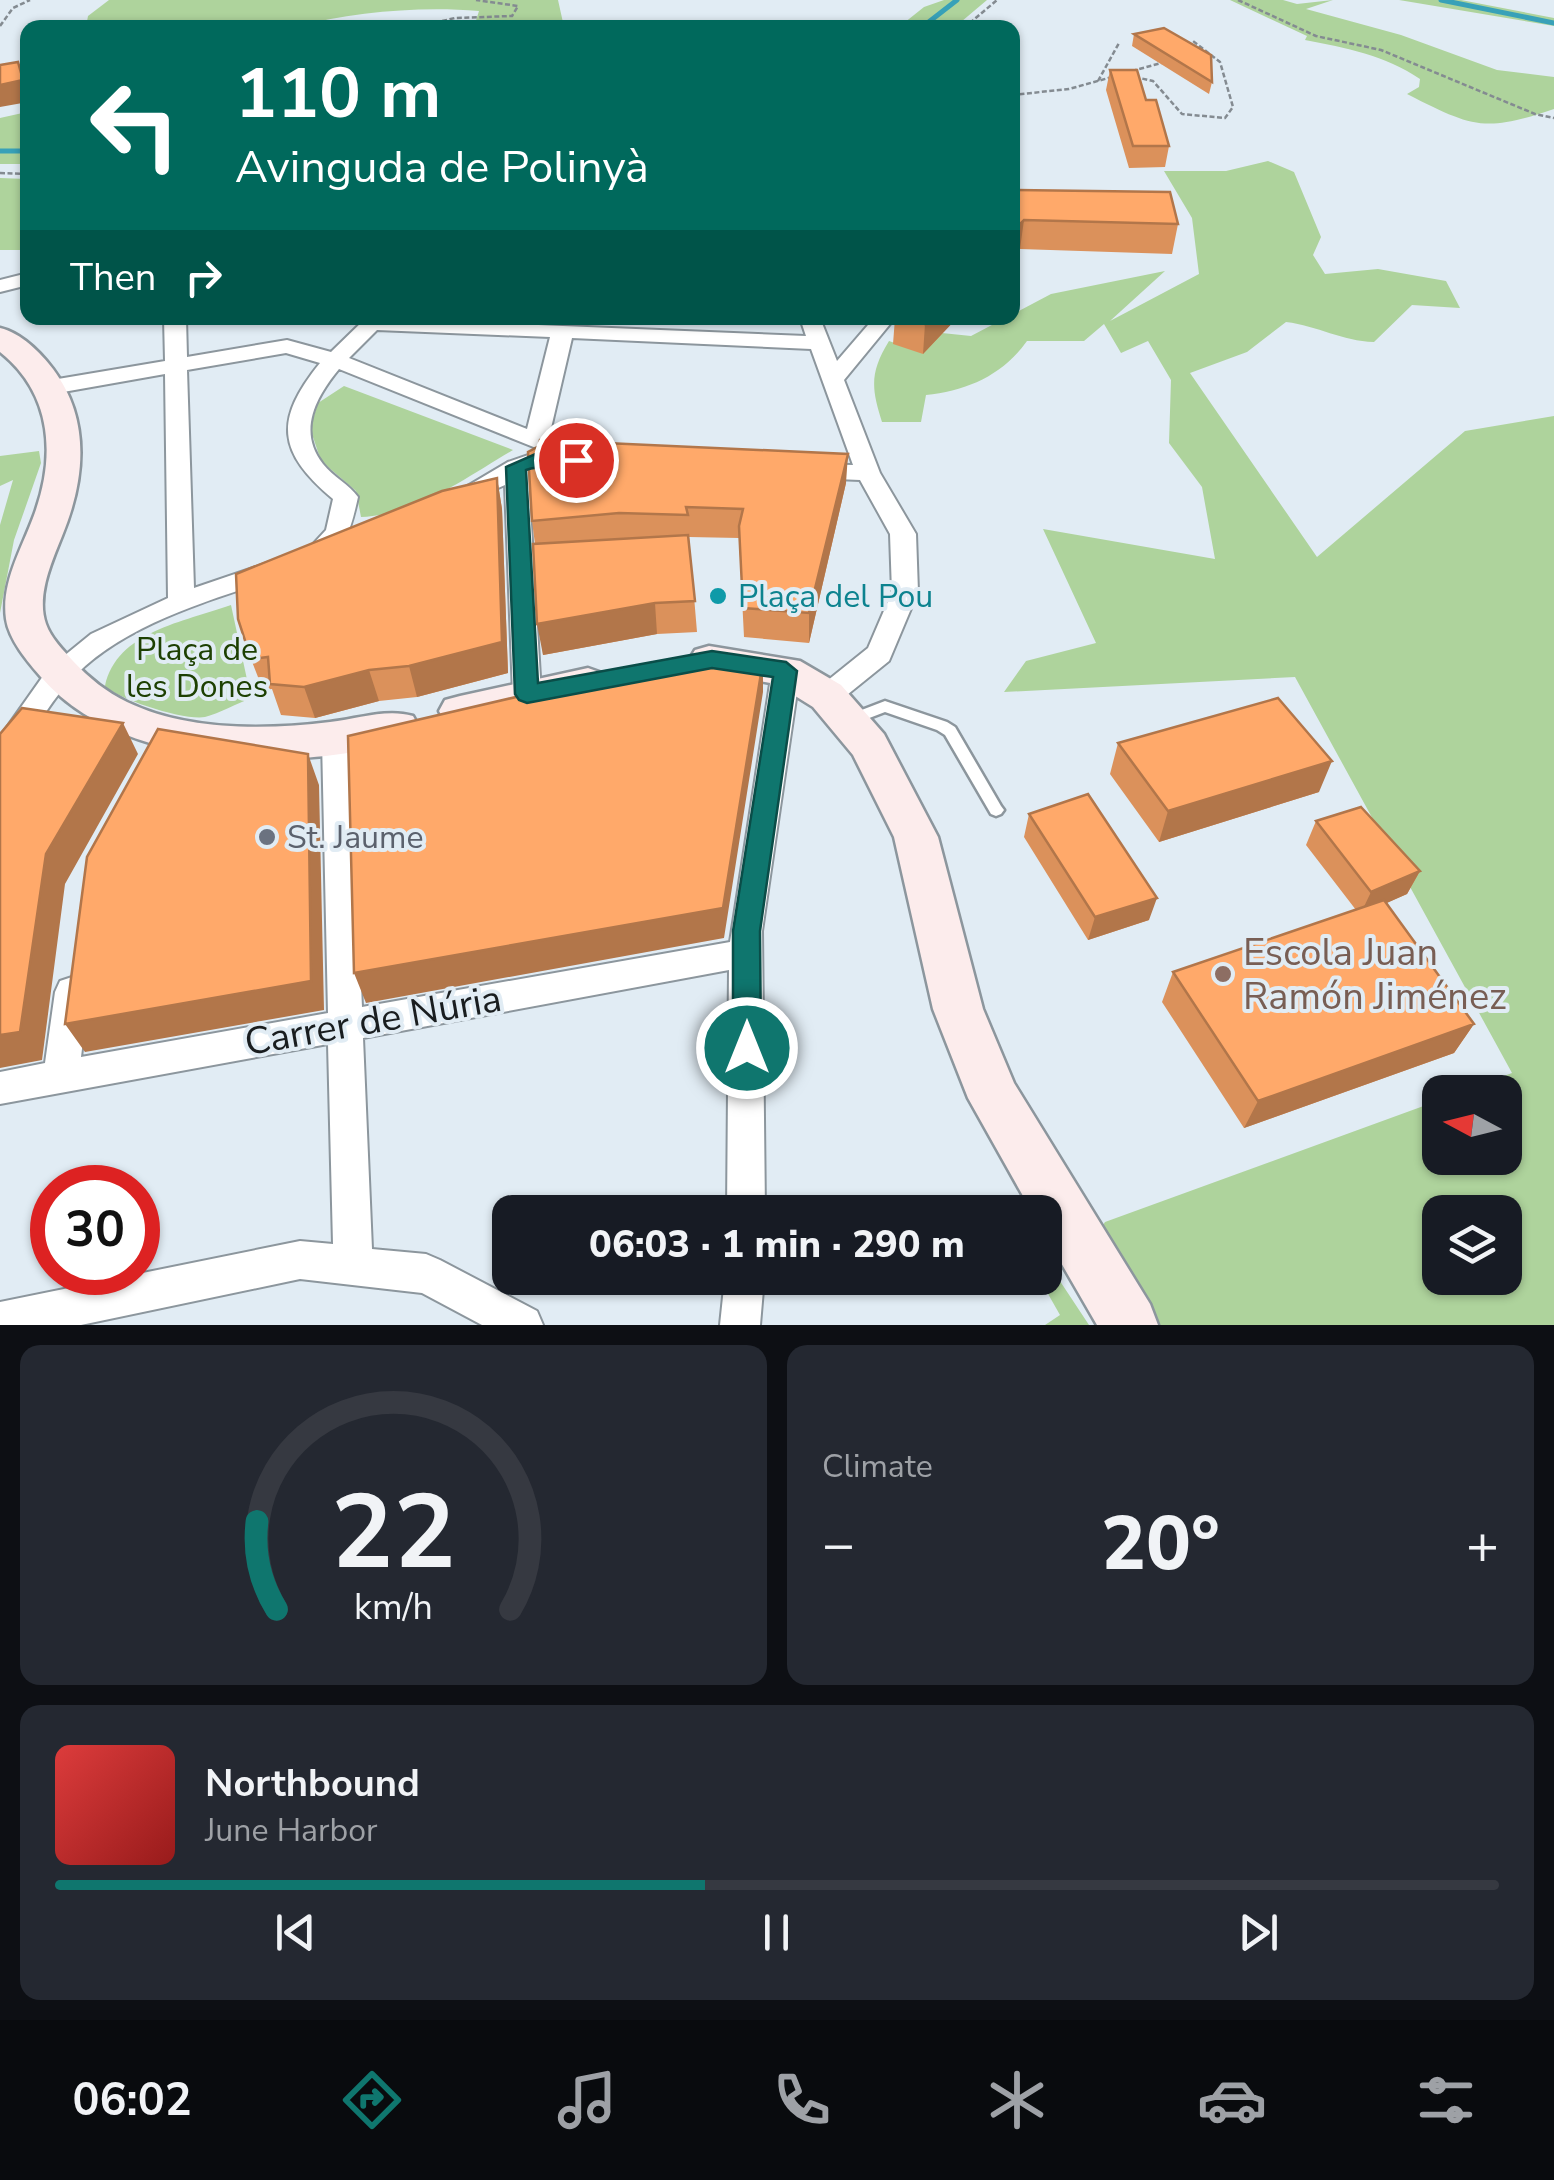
<!DOCTYPE html>
<meta charset="utf-8">
<style>
body{margin:0;font-family:"Nunito Sans",sans-serif;background:#242831;color:#f1f3f6;height:100vh;display:flex;flex-direction:column;font-size:38px;white-space:nowrap}
*{box-sizing:border-box;margin:0}
p{font-size:32px;color:#9ea1a6}
.icon{flex:none;width:55px;height:55px;fill:none;stroke:currentColor;stroke-width:2;stroke-linecap:round;stroke-linejoin:round}
.map{position:relative;height:1325px;overflow:hidden}
.sheet{display:flex;flex-direction:column;gap:20px;padding:20px;background:#0d0f14;flex:1}
.sheet>*{flex:none}
.top-card{position:absolute;left:20px;top:20px;width:1000px;height:305px;border-radius:20px;box-shadow:0 2px 8px #0004;background:#00695c;color:#fff;overflow:hidden}
.needle{width:65px;rotate:277deg}
.buttons{position:absolute;left:1422px;top:1075px;display:grid;gap:20px}
.buttons a{display:grid;place-items:center;width:100px;height:100px;border-radius:20px;background:#171b24;box-shadow:0 2px 8px #0004;font-size:50px}
.speed{position:absolute;left:30px;top:1165px;display:flex;gap:20px;font-size:50px;font-weight:700;text-align:center}
.speed>*{display:grid;place-content:center;width:130px;height:130px;border-radius:50%;background:#171b24;box-shadow:0 2px 8px #0004;line-height:1}
.speed .limit{border:15px solid #d22;background:#fff;color:#111}
.pin{position:absolute;display:grid;place-items:center;width:85px;height:85px;color:#fff;margin:-42px;border:5px solid #fff;border-radius:50%;box-shadow:0 2px 10px #0007}
.me{position:absolute;width:110px;margin:-55px;rotate:0deg;stroke-linejoin:round;filter:drop-shadow(0 0 8px #0008)}
.turn{display:flex;align-items:center;gap:35px;height:210px;padding:0 50px;font-size:45px}
.turn .icon{width:130px;height:130px;stroke-width:2.5}
.turn b{display:block;font-size:70px;line-height:85px}
.then{display:flex;align-items:center;height:95px;padding:0 50px;background:#0003;gap:20px;font-size:38px}
.big{font-size:75px;font-weight:800;line-height:1.1}
.sheet .card{flex:1;display:flex;flex-direction:column;justify-content:center;gap:15px;min-width:0;padding:0 35px;border-radius:20px;background:#242831}
.sheet .dial{align-items:center;gap:0}
.dial svg{height:260px;overflow:visible;fill:none;stroke:#363941;stroke-width:7;stroke-linecap:round;text-anchor:middle}
.dial text{fill:#f1f3f6;stroke:none}
.song{display:flex;align-items:center;gap:30px}
.cover{width:120px;height:120px;border-radius:15px;background:linear-gradient(135deg,hsl(0 70% 55%),hsl(0 70% 35%))}
.played{height:10px;border-radius:5px;background:linear-gradient(90deg,#0f766e 45%,#363941 45%)}
.keys{display:flex;justify-content:space-around;direction:ltr}
.heat{display:flex;justify-content:space-between;align-items:center;font-size:55px;direction:ltr}
.sheet .tiles{flex:1;display:grid;gap:20px;grid-template-columns:1fr 1fr}
.card:last-child{grid-column:span 2}
.trip{position:absolute;left:492px;top:1195px;width:570px;height:100px;border-radius:20px;background:#171b24;box-shadow:0 2px 8px #0004;font-weight:800;line-height:100px;text-align:center}
.tab-bar{display:flex;height:160px;justify-content:space-around;align-items:center;background:#090b0e;color:#9ea1a6}
.tab-bar .icon{width:70px;height:70px}
.tab-bar .selected{color:#0f766e}
.tab-bar b{font-size:45px;color:#f1f3f6}
.map>svg:first-child{display:block}
</style>
<div class="map">
<svg width="1554" height="1325" viewBox="0 0 1554 1325">
<rect width="100%" height="100%" fill="#e1ecf4"/>
<path fill="#aed39c" fill-rule="evenodd" d="M109 0H558L564 27H474L479 11C419 6 353 12 295 27H86L88 16Z
M944 0H987L955 27H899L924 7Z
M1230 0H1283L1297 4 1333 0 1306 9 1401 35 1497 70 1554 77V109C1484 133 1472 127 1407 94L1419 87 1420 79C1385 55 1346 48 1305 40L1307 36Z
M1399 0H1461L1554 18V26Z
M27 112V164H0V118Z
M1268 161 1294 172 1321 237 1313 255 1325 274 1378 269 1446 281 1460 308 1412 305 1374 342C1342 341 1318 326 1286 322L1247 352 1190 373 1317 557 1465 431 1554 416V1325H1156L1098 1233 1105 1222 1440 1100V1158H1505V1092H1460L1512 1073 1295 677 1004 692 1026 661 1096 643 1043 529 1215 559 1202 487 1169 443 1171 380 1148 341 1121 353 1104 324 1084 341H1027C1003 375 967 391 926 395L921 422H882C871 388 870 372 889 341L921 352 942 333 971 336 1051 294 1165 271 1110 321 1199 274 1192 218 1164 171H1226ZM1440 1212H1505V1278H1440Z
M0 178 27 179V250H0Z
M344 386 513 450C467 477 416 515 361 517L356 491 321 461 310 428 318 403Z
M39 451 41 463 14 540 0 613V525L13 480 0 486V456Z
M231 605 251 698C236 704 220 713 205 717 186 721 119 700 105 686 117 631 184 622 231 605Z
M1045 1266H1050L1089 1325H1045L1060 1315 1039 1278H1045Z"/>
<g fill="none" stroke-linecap="round" stroke-linejoin="round">
<path stroke="#38a1b8" stroke-width="5" d="M1441 0 1554 23
M921 28 957 0
M0 151H28"/>
<g stroke="#8c969d" stroke-width="5">
<path id="lane" d="M885 701 947 722 955 727 1001 806 1004 810 1001 814 996 816 991 814 945 735 937 730 885 712 851 725 846 724 844 720 846 716Z"/>
</g>
<g stroke="#8c969d" stroke-width="4">
<path id="street" d="M28 273V285L0 292V280Z
M164 318H186L187 357 287 340 331 352 366 318 806 336 800 318H820L837 361 874 318H895L844 380 880 473 916 534 918 592 889 661 837 703 827 706 817 703 813 696 817 689 868 648 892 592 890 534 860 480 812 478 800 471 812 464 853 465 811 349 572 338 548 441 536 448 339 369C316 397 297 431 323 464 333 477 349 484 358 497 352 524 345 557 314 566L301 557 326 530 333 499C277 452 274 420 320 363L286 353 187 370 194 588 273 561 282 564 286 570 282 576C209 601 120 624 67 684 45 709 29 740 10 768L0 771V737L48 669 91 634 168 598 165 374 52 394 41 387 52 380 165 361ZM377 330 550 337 527 429 349 358Z
M540 451 564 452 576 459 572 464 544 465 528 473 541 694 537 701 527 704 517 701 513 694 505 485 466 502 454 494 508 462Z
M786 661 796 664 800 671 762 931 765 1212H727L729 970 363 1038 372 1249 426 1254 440 1260 537 1311 543 1325H482L422 1293 300 1279 81 1325H0V1302L300 1241 333 1244 328 1044 0 1104V1072L45 1063 55 992 60 981 72 977 84 981 89 992 81 1057 328 1013 322 740 326 732 336 729 346 732 350 740 362 1007 730 942 772 671 776 664Z
M725 1278H764L760 1325H720Z"/>
</g>
<g stroke="#8c969d" stroke-width="5">
<path id="secondary" d="M0 328C21 333 40 352 53 369 91 420 85 480 62 536 52 561 36 596 46 624 51 638 63 650 73 661 89 678 106 692 127 702 187 731 266 730 330 722 357 719 387 708 413 716L419 727 413 738C301 773 123 772 41 677 28 662 9 640 6 619 1 583 21 550 33 518 56 458 53 394 0 352Z
M709 646 800 661 841 685 884 734 938 837 983 1009 1014 1083 1150 1304 1158 1325H1097L1045 1235V1212H1032L968 1098 933 1009 894 837 853 755 813 707 776 684 695 670 689 660 695 650Z
M588 668 602 673 608 683 602 693 460 726 445 722 439 711 445 700 460 696Z"/>
</g>
<path stroke="#848b91" stroke-width="2.5" stroke-dasharray="5 2.5" stroke-linecap="butt" d="M1238 0 1316 36 1381 50 1535 114 1554 118
M0 26 13 8 30 0
M413 28 455 18 512 16 518 6 476 0
M964 28 997 0
M1132 71 1165 62
M1135 77 1153 81 1182 114 1225 118 1233 107 1220 62 1193 41
M1098 81 1119 43
M1012 95 1069 89 1112 77
M0 173 28 174"/>
<use href="#lane" fill="#fff" fill-rule="evenodd"/>
<use href="#street" fill="#fff" fill-rule="evenodd"/>
<use href="#secondary" fill="#fcecec" fill-rule="evenodd"/>
</g>
<path fill="#db915b" d="M1134 34 1212 82 1209 94 1132 46Z
M1110 70 1146 100 1169 146 1165 167 1129 168 1106 90Z
M1012 190 1178 224 1172 254 1020 249 1012 257Z
M895 318H957L923 354 893 344Z
M497 478 502 509 508 673 417 697 379 701 315 718 281 715 272 689 263 690 251 659Z
M846 483 809 643 744 637 739 538 689 537 697 632 657 634 543 655 535 544 532 521Z
M1118 743 1319 792 1159 842 1110 774Z
M1029 814 1149 920 1088 940 1024 837Z
M1316 821 1420 871 1407 894 1386 903 1474 1024 1454 1053 1244 1128 1162 1002 1173 972 1356 910 1306 845Z"/>
<path fill="#b2764a" d="M18 62 28 88V102L0 107V85Z
M1024 220 1020 249 1012 257V232Z
M932 318H957L923 354 925 324Z
M848 454 846 483 809 643V613Z
M497 478 502 509 508 673 417 697 409 666Z
M655 603 657 634 543 655 537 624Z
M763 661V692L724 938 366 1003 354 973Z
M369 670 379 701 315 718 304 687Z
M123 723 138 754 65 884 42 1060 0 1068V1035L46 854Z
M308 754 319 785 324 1010 85 1052 65 1024Z
M1332 761 1319 792 1159 842 1168 811Z
M1420 871 1407 894 1360 915 1371 892Z
M1157 898 1149 920 1088 940 1095 917Z
M1474 1024 1454 1053 1244 1128 1258 1101Z"/>
<path fill="#ffa96a" stroke="#b2764a" stroke-width="2.5" d="M1164 28 1211 55 1212 82 1134 34Z
M18 62 23 80 0 85V65Z
M1110 70H1137L1146 100H1156L1169 146H1133Z
M1012 190 1170 192 1178 224 1024 220 1012 232Z
M905 318H932L925 324Z
M540 440 848 454 809 613 743 608 739 526 743 509 686 507 688 515 619 513 532 521 528 452 539 446Z
M497 478 502 642 409 666 369 670 304 687 270 684 268 657 251 659 238 619 236 574 442 491Z
M688 535 695 601 655 603 537 624 533 544Z
M697 655 763 661 723 908 354 973 348 736Z
M1278 698 1332 761 1168 811 1118 743Z
M22 708 123 723 46 854 20 1032 0 1035V734Z
M158 729 308 754 311 981 65 1024 87 857Z
M1088 794 1157 898 1095 917 1029 814Z
M1361 807 1420 871 1371 892 1316 821Z
M1384 900 1474 1024 1258 1101 1173 972Z"/>
<path fill="#0f766e" stroke="#0a4d48" stroke-width="2.5" d="M540 452 576 454 586 460C572 471 545 463 526 470L538 683 712 651 786 662 797 671 760 931 761 1048 757 1057 747 1061 737 1057 733 1048V931L773 677 712 668 527 703 519 700 515 694 506 467Z"/>
<circle fill="#0f9aa8" stroke="#e1ecf4" stroke-width="4" cx="718" cy="596" r="10"/>
<circle fill="#6b7280" stroke="#e1ecf4" stroke-width="4" cx="267" cy="837" r="10"/>
<circle fill="#8d6e63" stroke="#e1ecf4" stroke-width="4" cx="1223" cy="974" r="10"/>
<g text-anchor="middle" stroke-width="8" stroke-linejoin="round" paint-order="stroke">
<g font-size="32" fill="#0d838f" stroke="#e1ecf4" text-anchor="start">
<text x="738" y="607">Plaça del Pou</text>
</g>
<g font-size="32" fill="#1d4002" stroke="#e1ecf4">
<text x="197" y="660">Plaça de<tspan x="197" dy="37">les Dones</tspan></text>
</g>
<g font-size="32" fill="#5b616d" stroke="#e1ecf4" text-anchor="start">
<text x="287" y="848">St. Jaume</text>
</g>
<g font-size="38" fill="#785e54" stroke="#e1ecf4" text-anchor="start">
<text x="1243" y="965">Escola Juan<tspan x="1243" dy="44">Ramón Jiménez</tspan></text>
</g>
<g font-size="38" fill="#191d1f" stroke="#e1ecf4">
<text transform="translate(373 1020) rotate(-10)" y="13">Carrer de Núria</text>
</g>
</g>
</svg>
<div class="buttons">
<a><svg class="needle" viewBox="-14 -14 28 28"><path d="M0-13l5 13h-10z" fill="#e53935"/><path d="M0 13l5-13h-10z" fill="#9ea1a6"/></svg></a>
<a><svg class="icon" aria-label="layers" viewBox="0 0 24 24"><path d="M12 4l9 5-9 5-9-5zM3 14l9 5 9-5"/></svg></a>
</div>
<div class="speed"><div class="limit">30</div></div>
<div class="pin" style="left:576px;top:460px;background:#d93025"><svg class="icon" aria-label="arrive" viewBox="0 0 24 24"><path d="M6 21V4h12l-3 4 3 4H6"/></svg></div>
<svg class="me" style="left:747px;top:1048px" viewBox="-20 -20 40 40"><circle r="17" fill="#0f766e" stroke="#fff" stroke-width="3"/><path d="M0-11L8 9 0 5-8 9z" fill="#fff"/></svg>
<div class="trip">06:03 · 1 min · 290 m</div>
<div class="top-card">
<div class="turn"><svg class="icon" aria-label="left" viewBox="0 0 24 24"><path d="M17 20v-9H6M10 6l-5 5 5 5"/></svg><div><b>110 m</b>Avinguda de Polinyà</div></div>
<div class="then">Then<svg class="icon" aria-label="right" viewBox="0 0 24 24"><path d="M7 20v-9h11M14 6l5 5-5 5"/></svg></div>
</div>
</div>
<section class="sheet">
<div class="tiles">
<div class="card dial"><svg viewBox="0 0 100 80">
<path d="M14 69A42 42 0 1 1 86 69"/>
<path d="M14 69A42 42 0 0 1 8 42" stroke="#0f766e"/>
<text x="50" y="56" font-size="32" font-weight="700">22</text>
<text x="50" y="72" font-size="11">km/h</text>
</svg></div>
<div class="card"><p>Climate</p>
<div class="heat"><a>−</a><b class="big">20°</b><a>+</a></div>
</div>
<div class="card">
<div class="song"><i class="cover"></i><div><b>Northbound</b><p>June Harbor</p></div></div>
<div class="played"></div>
<div class="keys"><svg class="icon" aria-label="previous" viewBox="0 0 24 24"><path d="M18 5L8 12l10 7zM5 5v14"/></svg><svg class="icon" aria-label="pause" viewBox="0 0 24 24"><path d="M8 5v14M16 5v14"/></svg><svg class="icon" aria-label="next" viewBox="0 0 24 24"><path d="M6 5l10 7-10 7zM19 5v14"/></svg></div>
</div>
</div>
</section>
<nav class="tab-bar">
<b>06:02</b>
<svg class="icon selected" aria-label="directions" viewBox="0 0 24 24"><path d="M12 3l9 9-9 9-9-9zM9 14v-3h6M13 9l2 2-2 2"/></svg>
<svg class="icon" aria-label="music" viewBox="0 0 24 24"><path d="M9 18V5l10-2v13"/><circle cx="6" cy="18" r="3"/><circle cx="16" cy="16" r="3"/></svg>
<svg class="icon" aria-label="phone" viewBox="0 0 24 24"><path d="M5 4h4l2 5-3 2q2 4 5 5l2-3 5 2v4C11 20 4 13 5 4z"/></svg>
<svg class="icon" aria-label="climate" viewBox="0 0 24 24"><path d="M12 3v18M4 7l16 10M4 17L20 7"/></svg>
<svg class="icon" aria-label="car" viewBox="0 0 24 24"><path d="M5 17H2v-5l4-1 3-4h7l3 4 3 1v5h-3M9 17h6M6 11h13"/><circle cx="7" cy="17" r="2"/><circle cx="17" cy="17" r="2"/></svg>
<svg class="icon" aria-label="filters" viewBox="0 0 24 24"><path d="M4 7h16M4 17h16"/><circle cx="9" cy="7" r="2"/><circle cx="15" cy="17" r="2"/></svg>
</nav>
